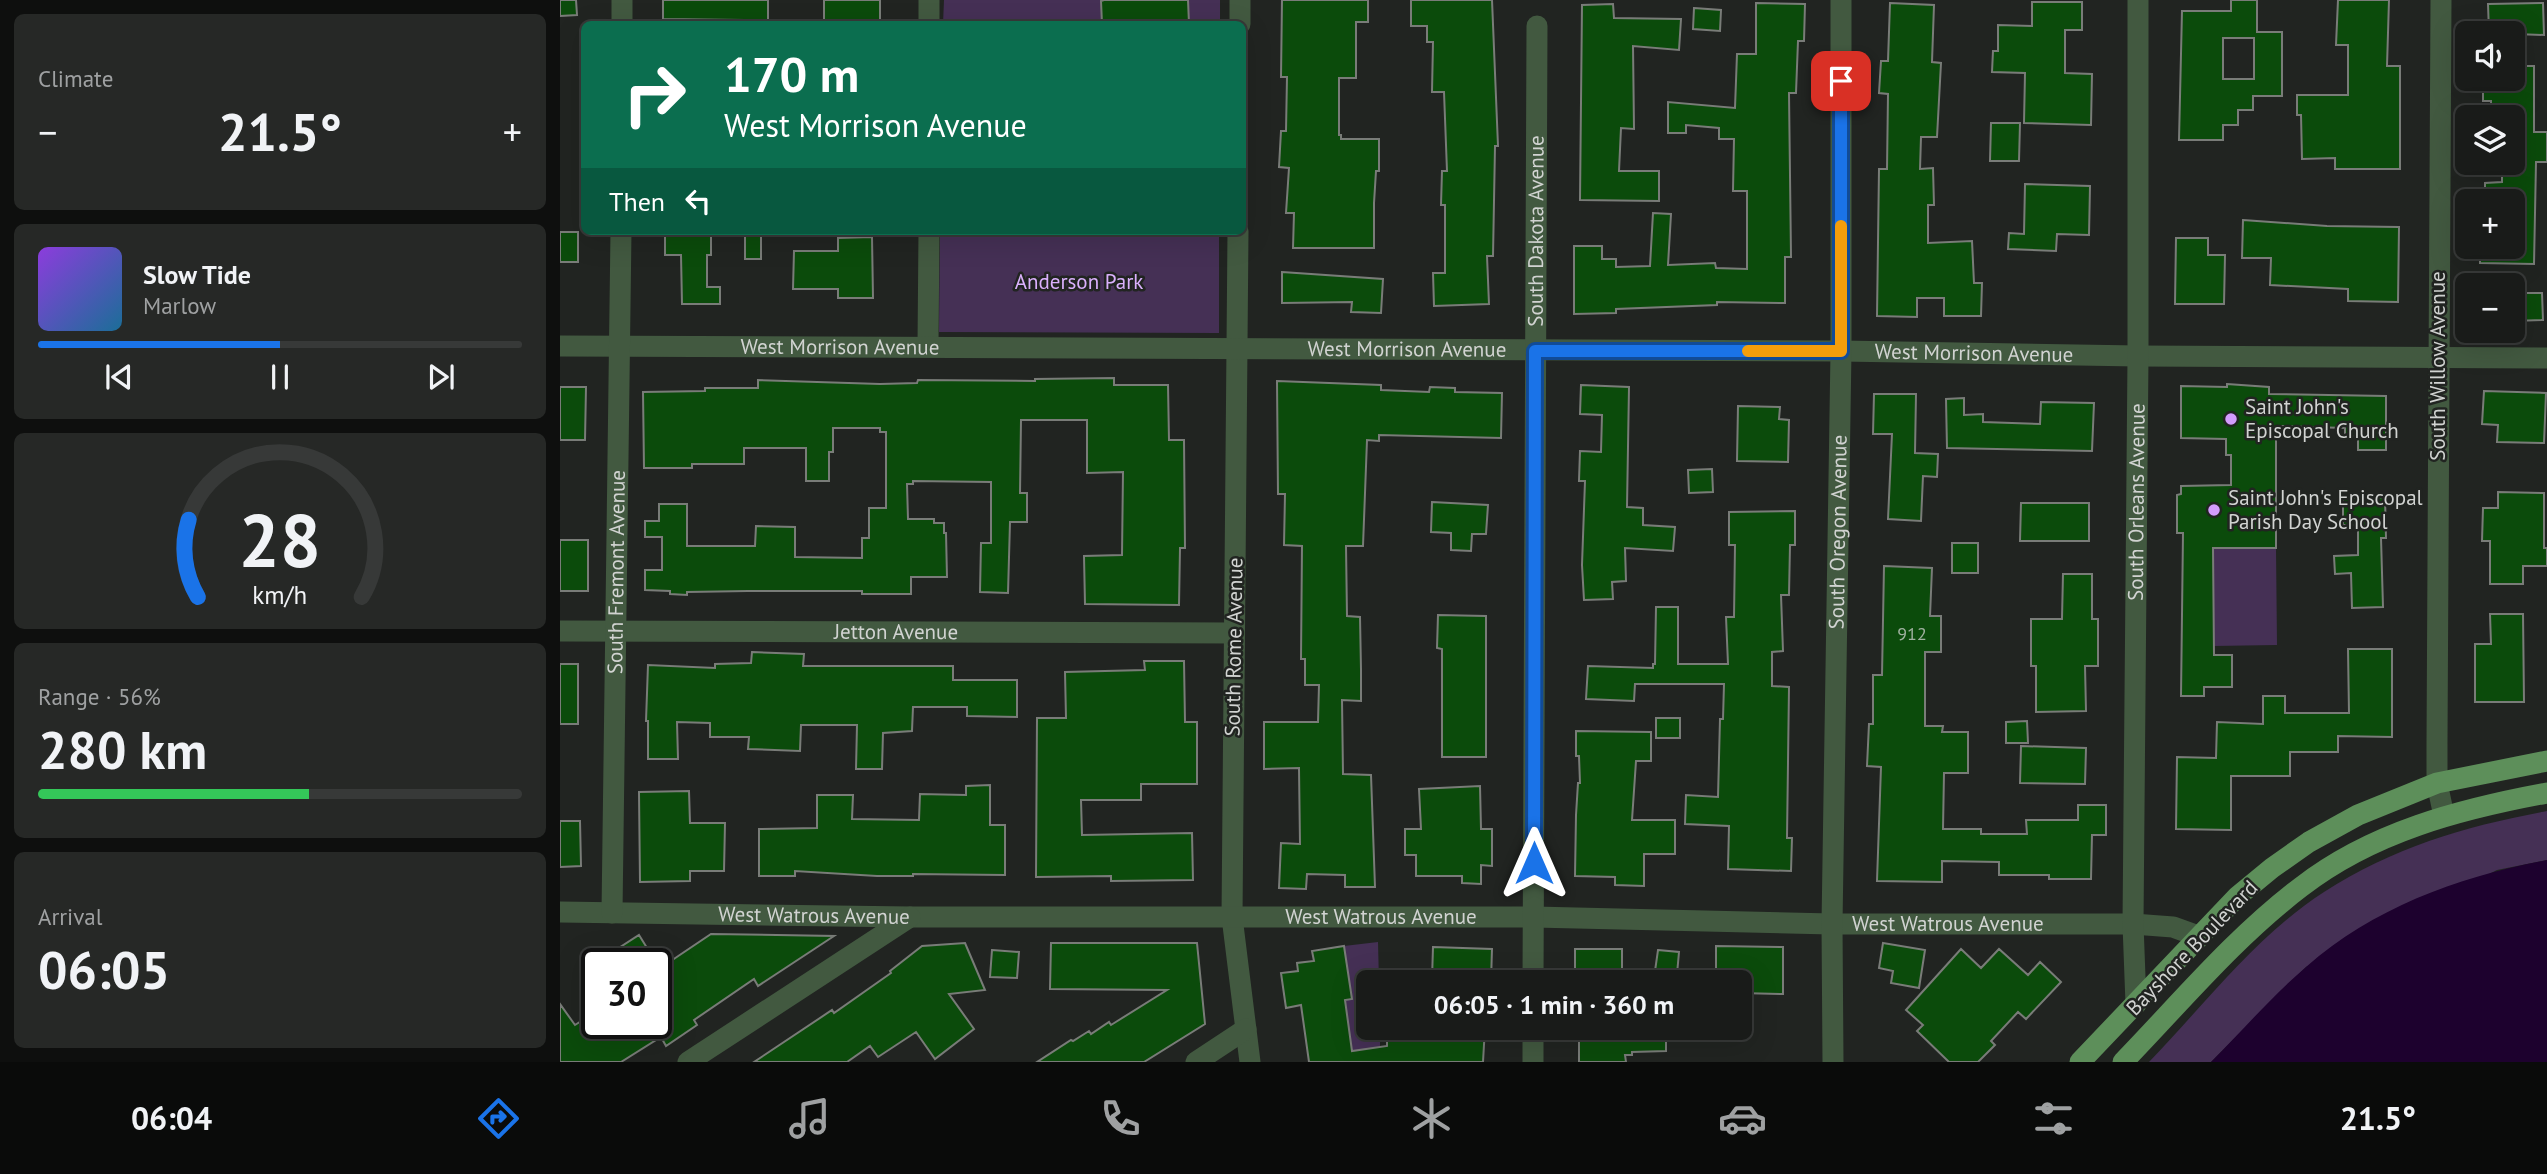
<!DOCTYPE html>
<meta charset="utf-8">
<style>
body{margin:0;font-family:"PT Sans",sans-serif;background:#262826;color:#f1f3f6;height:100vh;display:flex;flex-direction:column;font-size:26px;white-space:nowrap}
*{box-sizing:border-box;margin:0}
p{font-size:23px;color:#9fa1a2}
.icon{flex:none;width:38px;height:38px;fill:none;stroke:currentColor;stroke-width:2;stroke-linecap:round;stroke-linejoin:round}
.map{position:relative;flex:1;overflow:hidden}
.sheet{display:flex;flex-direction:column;gap:14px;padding:14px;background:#0e0f0e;width:560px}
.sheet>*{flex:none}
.hud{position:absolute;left:21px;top:21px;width:665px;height:214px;border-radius:10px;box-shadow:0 7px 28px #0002,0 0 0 2px #373938;background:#0b6e4f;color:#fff;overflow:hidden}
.controls{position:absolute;left:1895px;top:21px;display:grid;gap:14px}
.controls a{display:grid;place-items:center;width:70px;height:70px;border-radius:10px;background:#191b19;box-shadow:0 7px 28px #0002,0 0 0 2px #373938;font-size:35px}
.speed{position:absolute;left:21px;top:948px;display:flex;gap:14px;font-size:35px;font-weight:700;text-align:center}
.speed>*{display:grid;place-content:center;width:91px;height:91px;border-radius:50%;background:#191b19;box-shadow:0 7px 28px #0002,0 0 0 2px #373938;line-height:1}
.speed .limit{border:4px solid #111;border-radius:10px;background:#fff;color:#111}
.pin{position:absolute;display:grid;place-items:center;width:60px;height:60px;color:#fff;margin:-30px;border-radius:14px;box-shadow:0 4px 10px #0006}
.me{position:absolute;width:77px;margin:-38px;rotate:0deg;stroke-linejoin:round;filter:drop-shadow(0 0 5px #0008)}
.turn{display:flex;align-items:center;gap:24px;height:147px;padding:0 28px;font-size:32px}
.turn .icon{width:91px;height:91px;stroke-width:2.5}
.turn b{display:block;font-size:49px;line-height:60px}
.then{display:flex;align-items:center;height:66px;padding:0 28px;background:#0003;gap:14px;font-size:26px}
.big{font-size:52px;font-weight:700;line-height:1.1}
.sheet .widget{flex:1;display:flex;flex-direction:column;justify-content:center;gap:10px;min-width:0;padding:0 24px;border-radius:10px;background:#262826}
.sheet .dial{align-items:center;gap:0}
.dial svg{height:182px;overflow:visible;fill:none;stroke:#373938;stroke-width:7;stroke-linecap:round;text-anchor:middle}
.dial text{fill:#f1f3f6;stroke:none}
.song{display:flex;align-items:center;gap:21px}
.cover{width:84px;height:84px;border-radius:10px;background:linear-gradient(135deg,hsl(270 70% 55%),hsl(200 70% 35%))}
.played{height:7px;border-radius:4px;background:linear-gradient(90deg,#1a73e8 50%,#373938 50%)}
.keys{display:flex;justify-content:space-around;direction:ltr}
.heat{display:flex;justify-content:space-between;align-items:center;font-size:38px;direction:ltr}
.charge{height:10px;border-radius:5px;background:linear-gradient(90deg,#34c759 56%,#373938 0)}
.trip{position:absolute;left:796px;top:970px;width:396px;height:70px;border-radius:10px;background:#191b19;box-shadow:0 7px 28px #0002,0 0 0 2px #373938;font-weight:700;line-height:70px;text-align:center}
.dock{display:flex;height:112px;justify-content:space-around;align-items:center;background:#0a0b0a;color:#9fa1a2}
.dock .icon{width:49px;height:49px}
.dock .on{color:#1a73e8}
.dock b{font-size:32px;color:#f1f3f6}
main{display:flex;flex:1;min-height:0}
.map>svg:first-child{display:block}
</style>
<main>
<section class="sheet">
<div class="widget"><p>Climate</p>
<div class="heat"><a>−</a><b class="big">21.5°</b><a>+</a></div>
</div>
<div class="widget">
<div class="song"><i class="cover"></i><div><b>Slow Tide</b><p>Marlow</p></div></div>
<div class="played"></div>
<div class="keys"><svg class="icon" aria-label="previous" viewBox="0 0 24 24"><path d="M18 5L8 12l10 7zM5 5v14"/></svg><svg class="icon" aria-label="pause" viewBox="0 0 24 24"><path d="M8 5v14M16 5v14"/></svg><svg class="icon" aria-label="next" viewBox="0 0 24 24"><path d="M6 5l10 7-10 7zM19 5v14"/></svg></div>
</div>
<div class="widget dial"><svg viewBox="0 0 100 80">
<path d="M14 69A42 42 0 1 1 86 69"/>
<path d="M14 69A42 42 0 0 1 10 35" stroke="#1a73e8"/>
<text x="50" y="56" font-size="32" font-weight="700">28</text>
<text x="50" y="72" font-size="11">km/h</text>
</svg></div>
<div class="widget"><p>Range · 56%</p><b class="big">280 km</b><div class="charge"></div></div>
<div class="widget"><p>Arrival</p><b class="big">06:05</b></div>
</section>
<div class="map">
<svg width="1987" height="1062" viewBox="0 0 1987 1062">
<rect width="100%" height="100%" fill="#212421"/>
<path fill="#453055" d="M384 0H660V24H383Z
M380 231H659V333L379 332Z
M1653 548H1716L1717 645 1653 646Z
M1987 811V860L1937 870 1746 967 1651 1062H1589C1645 1004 1696 936 1764 892 1834 847 1906 826 1987 811Z
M818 942 819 982H808V1027H820V1047L792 1051 785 1000 792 999 784 946Z"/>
<path fill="#1d012e" d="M1987 860V1062H1651C1682 1031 1712 996 1746 967 1814 907 1899 877 1987 860Z"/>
<path fill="#0b4b0b" stroke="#797c78" stroke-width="2" fill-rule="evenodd" d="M0 0H16L17 15 0 16Z
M103 0H208V24H184V20L103 19Z
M264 0H320V24H264Z
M544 0H628L629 24H542L541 1Z
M722 0H808V22H796V78H779V135H781V139H819V171H816L814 203V248H733L734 213H726L729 168 719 167 721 131H726L727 77H721Z
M851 0H932L938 146H935L933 256H927L929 304 874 306 873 273H885V205H881L882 171H887L884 92H872L873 42H867V26H851Z
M1671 0H1697V32H1722V96H1693V110H1678V125H1663V140H1619L1622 11H1671ZM1663 38H1694V79H1663Z
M1778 0H1829L1827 66H1840V169H1775V158L1742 159 1741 115H1737V95H1788V45H1776Z
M1472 2H1522V30H1505V73L1532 74 1531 125 1464 123 1465 73 1432 72 1433 51H1438V25L1472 26Z
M1196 3 1245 4 1244 41H1238L1236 93H1229L1231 257H1225V303L1157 302V305L1056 309V313L1014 314V246H1042V259H1056V267L1090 266 1093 213 1111 214 1108 265 1155 263 1156 268 1187 269V191H1173L1174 139H1159V128L1126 125V133H1108V102L1175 108 1177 54H1196Z
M1330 3 1374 5 1372 62 1381 63 1377 137H1361L1360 169 1373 168 1374 205H1368V243L1412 241 1414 283H1422L1421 316H1384V298H1357V317L1317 316 1319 169H1327L1328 94 1319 93 1321 61H1328Z
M1983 3 1984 35 1929 33 1928 4Z
M1053 4 1054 18 1121 19 1119 50 1073 46 1074 129 1061 128 1059 171H1099V201L1020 200 1022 5Z
M1134 8 1161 10 1160 31 1133 29Z
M1953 66H1974V132H1987V162H1976L1974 264 1920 263V247H1953V201H1925V183L1942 182V169H1953V117H1931V101H1923V79H1953Z
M1431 123H1460L1459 161H1430Z
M1465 184 1530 186 1529 235 1497 234 1496 251 1448 249 1449 233 1464 234Z
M1683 220 1767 226 1839 227 1838 302 1788 301V289L1710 285 1711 258H1682Z
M105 231H151V255H147V287H160V304H122L121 255H105Z
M185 231H201V259H185Z
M0 232H18V262H0Z
M312 237 313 298H278V289H233L234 251H278V238Z
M1616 238H1648V255H1665L1664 304H1615Z
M722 272 823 279 821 313 791 312 792 302 722 303Z
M1953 293H1982L1983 320 1953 321Z
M554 378V385H608L609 440H624L625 548H620L619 605 525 604 524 556 562 555 563 472 527 473V420H461L460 493H467V522H450L448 593 420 592 421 543H431V482L353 481V484H347L348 519H374V523H384V533H386L387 577H351V594H302V591H188L127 592V595L110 594V591L85 590V570H102V537H85V521H99V504H127V546H195L196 526 235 527V557L302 558V538H309V508H326V432H320V428H273V452H269V481H246V448H184V464H132V468H84L83 392 145 391V388H198V380L320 384 357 383 358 380 475 381V379Z
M717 381 821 385V390L869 392 870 387 895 388V392L942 393 941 438 819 435V441L807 440 803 546H786L787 616 800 617 801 670V701L782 700 783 774 811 775 815 887H785V875L747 874 746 889 719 888 721 843 740 844 739 768 704 769V722H758L759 685H745V659H741L742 546 724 545 725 494H718Z
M1667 384 1709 387V394L1826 396V450H1798V436H1785V428L1721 426 1720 435 1716 434V548H1653L1654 655H1672V687H1644V696H1621L1623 533H1617V495L1621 494V486L1671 485V455H1666V439L1621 438V386L1667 387Z
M1021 385 1069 387 1067 507 1083 508V525L1115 527 1113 551 1065 548 1066 581 1052 582 1053 599 1024 600 1022 565 1025 481H1019L1020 451 1041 452 1042 415 1020 414Z
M0 387H26L25 440H0Z
M1924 391 1986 393 1984 443 1937 442 1938 425 1922 424Z
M1314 394H1356L1355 453 1378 454 1377 477 1363 476 1361 521 1328 519 1332 434H1313Z
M1404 398V415L1423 414V422L1480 424 1481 402 1534 403 1532 451 1387 448 1386 399Z
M1178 406 1220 407 1219 419 1229 420 1228 462 1177 461Z
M1152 469 1153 492 1129 493 1128 470Z
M1938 492 1984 493V548H1987V566H1963V584H1930V541H1922L1923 508H1938Z
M1825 497 1826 538H1821L1823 607 1792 608 1791 573 1775 574 1774 556 1798 555V525H1783V498Z
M872 502 928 505 926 534H912L911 551 891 550V533L871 532Z
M1461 503H1529V541H1460Z
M1235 511V545H1230L1229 595H1221L1223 651 1212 652V686L1229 687 1227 838H1232L1231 871 1168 869 1169 826 1125 824 1126 795 1158 797 1160 719H1163L1164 684H1075L1074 701 1026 699 1028 666 1093 668V664H1095L1096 607H1118V664H1168L1166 617H1174L1175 545H1169V512Z
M0 540H28V591H0Z
M1392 543H1418V573H1392Z
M1324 566 1372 568 1370 616H1381V652H1365V726H1383L1382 732H1408V773H1384L1383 829H1421V834H1467L1466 820H1518V805H1546V835H1532L1531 879H1489V875H1439V862L1382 861V882L1317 881 1321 767 1307 766 1309 724H1313V675H1322Z
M1503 574H1532V619H1538V666H1525L1526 711 1476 712V666H1471V619H1502Z
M1930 614H1963L1964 702H1915V644H1931Z
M878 615 926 616V757H882V649L877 648Z
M1788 649H1832V737L1778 736V752H1730V776H1671V830L1616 829 1617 757 1656 758 1657 722 1703 724V696H1725V713H1789Z
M192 652 244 654 243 666H393V680H457V717L407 716V707H353L352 731 323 733 322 769H296L297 725H241L240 751 188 749 189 737H150V723L117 722 118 759H88V721H86L88 665 155 668V664L191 663Z
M584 661H624L625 722H637V784H581V800H521L522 835 632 833 633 880 551 881V876L476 877 477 718H506L505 672 585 670Z
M0 664H18V724H0Z
M1096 718H1120V738H1096Z
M1467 721 1468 743H1446V722Z
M1016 731 1091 732V761H1076L1072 820H1115V854H1084V886L1055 885V877L1015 876 1016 815 1018 783H1020L1019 756H1016Z
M1461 746 1526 748 1525 784 1460 783Z
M430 785V825H445V875L353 874V876H317L235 871V876H199V829L257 828V795H293L292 819 359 820 360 794 406 795V786Z
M920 786 921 829H932V866L921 865V884L902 883V876H856V855H845V829H861L859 789Z
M129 791 130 823H165L164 871H130V881L80 882 79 792Z
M0 821H20L21 866 0 867Z
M151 934 274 936 198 986 194 979 134 1020 137 1025 106 1046 101 1037 61 1062H0V1004L15 1025 37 1011V1024H96V971Z
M79 935 97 964H34Z
M405 943 425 990 389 994 414 1029 375 1059 356 1032 318 1057 310 1046 287 1062H194L272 1010 274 1013 331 973 330 971 362 946Z
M491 943H637L645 1024 584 1062H477L511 1040 513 1041 529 1031 531 1034 549 1022 551 1025 607 990 490 989Z
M1323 943 1365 950 1359 988 1331 983 1333 971 1319 968Z
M784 946 792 999 785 1000 792 1051 827 1046V1027H925L923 1062H749L741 1005 726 1008 721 973 738 971 737 963 754 961 752 951Z
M1156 946 1223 947V994L1180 993V982H1156Z
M873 947 932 949 931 981 872 979Z
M1015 949H1062V982H1015Z
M1401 949 1421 968 1439 949 1468 975 1480 962 1501 982 1466 1019 1458 1012 1431 1041 1435 1045 1418 1062H1389L1357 1031 1363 1025 1346 1010Z
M432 950 459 952 457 978 430 977Z
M1098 950 1119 952 1117 974 1095 971Z
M1019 1027H1106V1051L1072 1052V1055H1065L1066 1062H1019Z"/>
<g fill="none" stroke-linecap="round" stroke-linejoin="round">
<g stroke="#425940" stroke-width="21">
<path d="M1881 0 1877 744V783L1884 816"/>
<path d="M62 24V0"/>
<path d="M369 24V0"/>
<path d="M680 24V0"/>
<path d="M678 231 672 917 690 1062"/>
<path d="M368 345 369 231"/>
<path id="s1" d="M0 346 1281 351 1578 356 1987 358"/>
<path id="s2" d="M0 631 674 633"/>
<path id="s3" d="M0 912 350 917H974L1272 924H1573L1613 927 1638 936"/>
<path id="s4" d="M52 913 61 231"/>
<path id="s5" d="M973 982 977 26"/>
<path id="s6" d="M1576 1004 1573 924 1578 356V0"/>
<path d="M128 1062 350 917"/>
<path d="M636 1062 686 1029"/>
<path d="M973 1062V1027"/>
<path id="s7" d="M1273 1062 1272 924 1281 351V0"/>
</g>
<path stroke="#5d8f5a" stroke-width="21" d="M1520 1062 1678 896 1712 868 1749 842 1798 815 1877 783 1987 761
M1563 1062C1621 1002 1675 937 1741 887 1812 832 1900 809 1987 793"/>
</g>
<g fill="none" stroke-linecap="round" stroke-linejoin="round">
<g stroke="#114b97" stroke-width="18">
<path id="route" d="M974 863 975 351H1281V81"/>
</g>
<use href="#route" stroke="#1a73e8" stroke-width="12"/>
<path stroke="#f59e0b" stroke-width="12" d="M1188 351H1281V226"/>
</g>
<g fill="#d39cfd" stroke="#212421" stroke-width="2.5">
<circle cx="1671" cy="419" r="7"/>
<circle cx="1654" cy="510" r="7"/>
</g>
<g text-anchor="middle" stroke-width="5" stroke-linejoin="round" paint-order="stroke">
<g font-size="18" fill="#a0b1a0">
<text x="1352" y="640">912</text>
</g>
<g font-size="21" fill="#d1d3d1" stroke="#212421">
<text dy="7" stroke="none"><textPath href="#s5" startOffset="751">South Dakota Avenue</textPath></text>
<text dy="7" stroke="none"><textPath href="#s1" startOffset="280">West Morrison Avenue</textPath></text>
<text dy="7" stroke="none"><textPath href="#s1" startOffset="847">West Morrison Avenue</textPath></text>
<text dy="7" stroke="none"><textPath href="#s1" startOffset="1414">West Morrison Avenue</textPath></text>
<text transform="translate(1878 366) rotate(-90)" y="7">South Willow Avenue</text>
<text dy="7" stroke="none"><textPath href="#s6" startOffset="502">South Orleans Avenue</textPath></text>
<text dy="7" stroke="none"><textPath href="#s7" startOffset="530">South Oregon Avenue</textPath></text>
<text dy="7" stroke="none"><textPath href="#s4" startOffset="341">South Fremont Avenue</textPath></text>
<text dy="7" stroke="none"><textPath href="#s2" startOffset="336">Jetton Avenue</textPath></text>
<text transform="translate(674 647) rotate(-89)" y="7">South Rome Avenue</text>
<text dy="7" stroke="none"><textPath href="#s3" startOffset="254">West Watrous Avenue</textPath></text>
<text dy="7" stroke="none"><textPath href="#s3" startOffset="821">West Watrous Avenue</textPath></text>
<text dy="7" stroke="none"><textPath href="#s3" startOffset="1388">West Watrous Avenue</textPath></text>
<text transform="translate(1632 948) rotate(-46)" y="7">Bayshore Boulevard</text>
</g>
<g font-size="21" fill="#dab0fc" stroke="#212421">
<text x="519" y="289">Anderson Park</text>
</g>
<g font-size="21" fill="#d1d3d1" stroke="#212421" text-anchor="start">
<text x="1685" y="414">Saint John's<tspan x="1685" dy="24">Episcopal Church</tspan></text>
<text x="1668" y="505">Saint John's Episcopal<tspan x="1668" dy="24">Parish Day School</tspan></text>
</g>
</g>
</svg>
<div class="controls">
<a><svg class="icon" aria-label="sound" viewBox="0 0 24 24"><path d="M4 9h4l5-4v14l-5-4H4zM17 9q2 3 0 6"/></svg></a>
<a><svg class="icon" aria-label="layers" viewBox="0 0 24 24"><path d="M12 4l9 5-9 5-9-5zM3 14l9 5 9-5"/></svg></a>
<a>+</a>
<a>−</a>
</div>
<div class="speed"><div class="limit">30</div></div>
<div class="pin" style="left:1281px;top:81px;background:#d93025"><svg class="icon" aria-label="arrive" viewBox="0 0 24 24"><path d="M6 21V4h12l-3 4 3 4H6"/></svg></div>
<svg class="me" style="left:974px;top:863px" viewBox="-20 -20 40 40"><path d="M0-17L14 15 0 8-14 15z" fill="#1a73e8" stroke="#fff" stroke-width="4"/></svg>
<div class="trip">06:05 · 1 min · 360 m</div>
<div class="hud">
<div class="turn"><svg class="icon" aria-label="right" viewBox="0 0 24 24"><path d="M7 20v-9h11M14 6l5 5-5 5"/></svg><div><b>170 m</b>West Morrison Avenue</div></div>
<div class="then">Then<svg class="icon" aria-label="left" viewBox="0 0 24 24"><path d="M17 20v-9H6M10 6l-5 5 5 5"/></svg></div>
</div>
</div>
</main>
<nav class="dock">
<b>06:04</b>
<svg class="icon on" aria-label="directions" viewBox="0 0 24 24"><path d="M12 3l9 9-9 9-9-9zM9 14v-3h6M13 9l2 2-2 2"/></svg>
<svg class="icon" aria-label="music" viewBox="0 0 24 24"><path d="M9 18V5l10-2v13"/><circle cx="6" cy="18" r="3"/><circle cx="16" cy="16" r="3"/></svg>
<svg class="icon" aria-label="phone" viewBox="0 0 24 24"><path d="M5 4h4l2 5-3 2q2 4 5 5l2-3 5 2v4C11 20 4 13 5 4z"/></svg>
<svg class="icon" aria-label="climate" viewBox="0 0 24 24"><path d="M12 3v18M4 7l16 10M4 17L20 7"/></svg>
<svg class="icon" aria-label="car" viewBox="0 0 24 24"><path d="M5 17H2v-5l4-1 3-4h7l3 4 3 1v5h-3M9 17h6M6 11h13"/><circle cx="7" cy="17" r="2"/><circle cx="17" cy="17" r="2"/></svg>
<svg class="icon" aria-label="filters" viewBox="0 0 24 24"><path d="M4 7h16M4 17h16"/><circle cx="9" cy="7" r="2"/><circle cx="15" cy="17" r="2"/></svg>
<b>21.5°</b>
</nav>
